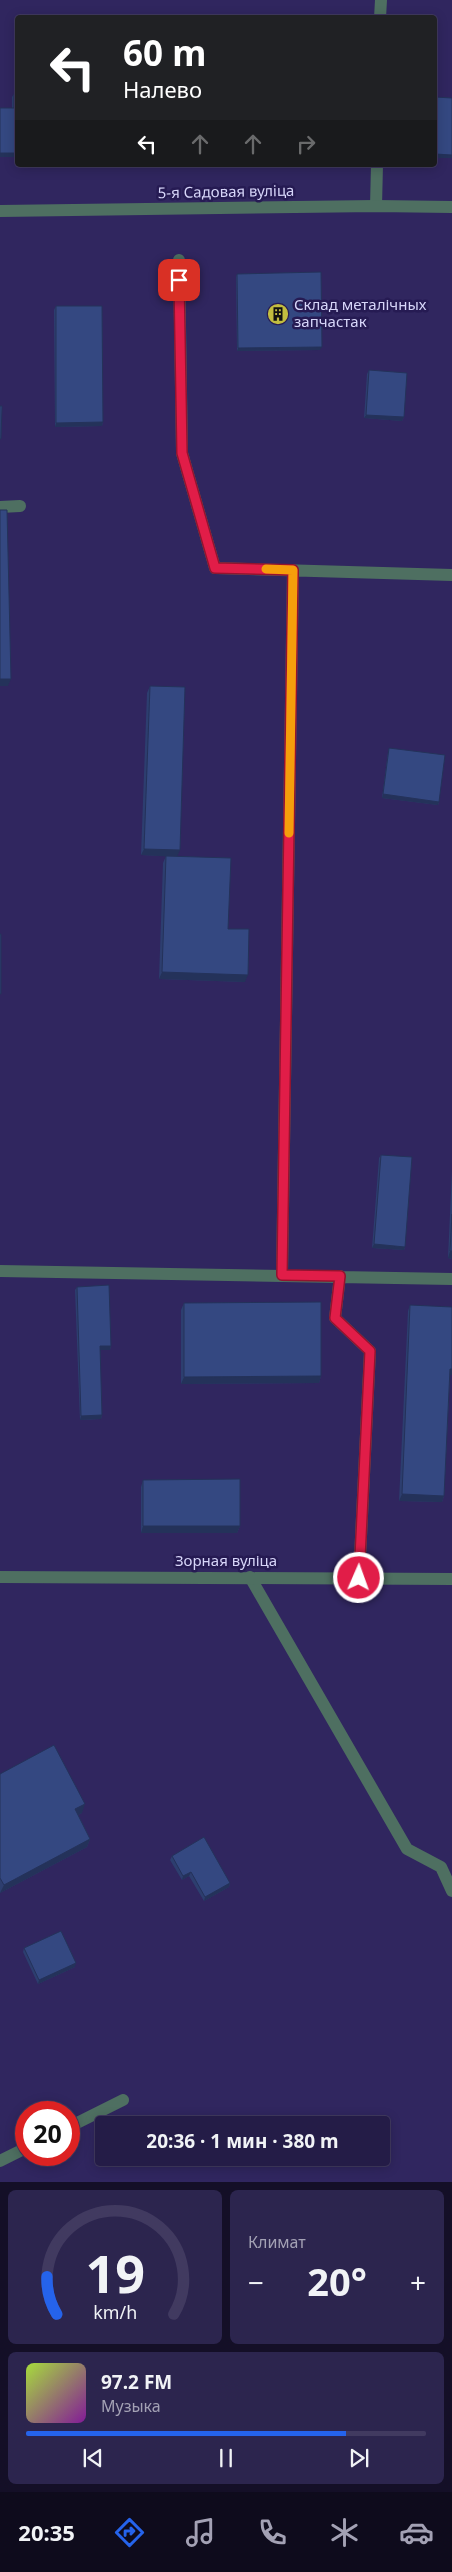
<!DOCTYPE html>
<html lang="ru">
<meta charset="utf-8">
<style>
body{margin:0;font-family:"Noto Sans",sans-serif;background:#2c254e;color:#f1f3f6;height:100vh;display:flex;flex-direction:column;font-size:19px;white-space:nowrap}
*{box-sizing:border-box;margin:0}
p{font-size:16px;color:#a3a1b4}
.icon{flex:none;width:28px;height:28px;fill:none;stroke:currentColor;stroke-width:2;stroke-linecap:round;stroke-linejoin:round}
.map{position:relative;height:2182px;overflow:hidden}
.details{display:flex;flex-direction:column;gap:8px;padding:8px;background:#140f27;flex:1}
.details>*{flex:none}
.banner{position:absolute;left:15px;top:15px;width:422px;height:152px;border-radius:5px;box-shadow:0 2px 12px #0003,0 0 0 1px #413a60;background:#202124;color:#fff;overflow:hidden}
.speed{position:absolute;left:15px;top:2101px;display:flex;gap:10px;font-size:25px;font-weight:700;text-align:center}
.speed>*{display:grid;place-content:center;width:65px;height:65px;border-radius:50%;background:#241c47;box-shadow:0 2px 12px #0003,0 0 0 1px #413a60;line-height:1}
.speed .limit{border:8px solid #d22;background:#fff;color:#111}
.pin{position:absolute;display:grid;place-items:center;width:42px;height:42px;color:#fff;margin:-21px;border-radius:10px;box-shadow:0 2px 8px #0006}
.me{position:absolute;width:55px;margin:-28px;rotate:2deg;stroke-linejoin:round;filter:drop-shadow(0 0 4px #0008)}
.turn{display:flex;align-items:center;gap:18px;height:105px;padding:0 25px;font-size:22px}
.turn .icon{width:65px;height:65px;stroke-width:2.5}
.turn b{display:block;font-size:35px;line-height:42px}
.lanes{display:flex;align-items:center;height:48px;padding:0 25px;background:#0003;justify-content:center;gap:25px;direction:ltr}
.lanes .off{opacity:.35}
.big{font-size:38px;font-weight:700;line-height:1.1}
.details .widget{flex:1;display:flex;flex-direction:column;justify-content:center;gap:8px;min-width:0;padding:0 18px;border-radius:8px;background:#2c254e}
.details .dial{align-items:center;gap:0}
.dial svg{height:130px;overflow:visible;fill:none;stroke:#413a60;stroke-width:7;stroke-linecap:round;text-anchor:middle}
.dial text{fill:#f1f3f6;stroke:none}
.song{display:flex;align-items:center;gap:15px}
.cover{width:60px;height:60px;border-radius:8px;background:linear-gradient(135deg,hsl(80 70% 55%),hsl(290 70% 35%))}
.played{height:5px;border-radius:2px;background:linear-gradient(90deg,#2563eb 80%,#413a60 80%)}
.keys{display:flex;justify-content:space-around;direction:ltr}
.heat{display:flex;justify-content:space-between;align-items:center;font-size:28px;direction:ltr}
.details .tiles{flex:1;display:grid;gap:8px;grid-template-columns:1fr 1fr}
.widget:last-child{grid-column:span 2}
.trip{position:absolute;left:95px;top:2116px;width:295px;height:50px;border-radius:5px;background:#241c47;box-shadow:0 2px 12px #0003,0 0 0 1px #413a60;font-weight:700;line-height:50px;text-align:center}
.tabs{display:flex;height:80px;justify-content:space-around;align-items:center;background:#0e0b1c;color:#a3a1b4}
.tabs .icon{width:35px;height:35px}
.tabs .selected{color:#2563eb}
.tabs b{font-size:22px;color:#f1f3f6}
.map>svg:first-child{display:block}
</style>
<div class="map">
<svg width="452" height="2182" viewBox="0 0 452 2182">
<rect width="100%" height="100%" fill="#30265f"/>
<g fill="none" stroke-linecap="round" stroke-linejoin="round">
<path stroke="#4e6f61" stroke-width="12" d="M380 18 381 0
M376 206 377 165
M179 260 182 453 215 568 452 575
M0 1271 452 1279
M282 1275 293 570
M340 1276 335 1318 370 1351 359 1578
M250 1577 407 1849 441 1867 452 1891
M69 2127 123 2100
M0 2161 26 2148"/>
<path stroke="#4e6f61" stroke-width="12" d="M0 211 376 206 452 207
M0 507 20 506
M0 1577 452 1579"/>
</g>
<path fill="#2d3e6f" d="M14 94H18V157H0V108H12V97Z
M237 274 320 350 237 351 236 277Z
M56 306 103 422 102 426 55 427 54 310Z
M369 370 404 417 402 421 364 418 367 374Z
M150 686 177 856 228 929 245 982 159 979 163 863 166 856 141 855 147 693Z
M389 748 439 802 438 805 382 798 388 752Z
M381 1155 405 1247 404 1250 372 1248 379 1158Z
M452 1170V1259L448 1258Z
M77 1287 111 1346 110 1350H100L102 1415 101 1419 80 1420 75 1290Z
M184 1303 321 1376 319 1383 181 1384V1310Z
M410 1305 452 1375H450L444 1496 442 1502 399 1501 408 1311Z
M143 1480 240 1526 237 1533H141V1487Z
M0 1774 82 1813 78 1815 90 1839 87 1847 0 1893Z
M172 1856 230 1883 229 1887 204 1901 189 1876 182 1880 170 1860Z
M24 1948 75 1967 38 1984 23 1952Z"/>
<path fill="#24325a" d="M0 153H18V157H0Z
M435 154 452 155V158H435Z
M322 347 320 350 237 351 238 348Z
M366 415 404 417 402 421 364 418Z
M103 422 102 426 55 427 56 423Z
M0 679H11L8 686H0Z
M383 794 439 802 438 805 382 798Z
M144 849 180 850 177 857 141 855Z
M162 972 248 975 245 982 159 979Z
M374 1244 405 1247 404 1250 372 1248Z
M450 1251H452V1259L448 1258Z
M100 1346H111L110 1350H99Z
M450 1369H452V1375H448Z
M321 1376 319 1383 181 1384 184 1377Z
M102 1415 101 1419 80 1420 81 1416Z
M402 1494 444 1496 442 1502 399 1501Z
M143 1526H240L237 1533H141Z
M85 1804 82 1813 72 1818 75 1809Z
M90 1839 87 1847 0 1893 4 1885Z
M191 1872 189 1876 182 1880 183 1876Z
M230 1883 229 1887 204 1901 205 1897Z
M76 1963 75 1967 38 1984 39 1980Z"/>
<path fill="#344881" stroke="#24325a" d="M14 94H18V153H0V108H14Z
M435 97 452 98V155L435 154Z
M321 272 322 347 238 348 237 274Z
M56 306H102L103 422 56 423Z
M369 370 407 373 404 417 366 415Z
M0 406H2L1 439H0Z
M0 510H7L11 679H0Z
M150 686 185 687 180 850 144 849Z
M389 748 445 755 439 802 383 794Z
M166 856 231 858 228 929H249L248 975 162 972Z
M0 934H1V994H0Z
M381 1155 412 1157 405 1247 374 1244Z
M452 1214V1251H450Z
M109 1285 111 1346H100L102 1415 81 1416 77 1287Z
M321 1302V1376L184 1377V1303Z
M410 1305 452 1307V1369H450L444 1496 402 1494Z
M240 1479V1526H143V1480Z
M54 1745 85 1804 75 1809 90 1839 4 1885 0 1878V1774Z
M204 1837 230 1883 205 1897 191 1872 183 1876 172 1856Z
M61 1931 76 1963 39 1980 24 1948Z"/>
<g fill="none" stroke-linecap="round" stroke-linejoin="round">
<g stroke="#92132f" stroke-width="12">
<path id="route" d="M179 280 182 453 215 568 293 570 282 1275 340 1276 335 1318 370 1351 359 1578"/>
</g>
<use href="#route" stroke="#e11d48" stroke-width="9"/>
<path stroke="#f59e0b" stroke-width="9" d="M266 569 293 570 289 833"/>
</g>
<defs>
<g id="building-disc" transform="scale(1.125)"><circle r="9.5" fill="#c2bd3f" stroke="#261b53"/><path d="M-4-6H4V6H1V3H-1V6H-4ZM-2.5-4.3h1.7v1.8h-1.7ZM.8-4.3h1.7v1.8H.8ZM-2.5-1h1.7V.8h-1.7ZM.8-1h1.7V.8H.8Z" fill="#111"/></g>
</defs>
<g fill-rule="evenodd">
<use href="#building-disc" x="278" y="314"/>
</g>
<g text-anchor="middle" stroke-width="5" stroke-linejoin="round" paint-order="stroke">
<g font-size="15" fill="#d7d6f9" stroke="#261b53">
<text transform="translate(226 192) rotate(-1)" y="5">5-я Садовая вуліца</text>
<text x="226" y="1566">Зорная вуліца</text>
</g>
<g font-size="15" fill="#d7d6f9" stroke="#261b53" text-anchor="start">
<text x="294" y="310">Склад металічных<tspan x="294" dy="17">запчастак</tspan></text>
</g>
</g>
</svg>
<div class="speed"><div class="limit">20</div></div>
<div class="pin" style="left:179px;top:280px;background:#d93025"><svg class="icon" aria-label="arrive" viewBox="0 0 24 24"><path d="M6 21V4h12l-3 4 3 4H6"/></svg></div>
<svg class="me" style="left:359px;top:1578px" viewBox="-20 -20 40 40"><circle r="17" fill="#e11d48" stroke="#fff" stroke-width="3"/><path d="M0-11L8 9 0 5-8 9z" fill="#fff"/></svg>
<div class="trip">20:36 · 1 мин · 380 m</div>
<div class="banner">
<div class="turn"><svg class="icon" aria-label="left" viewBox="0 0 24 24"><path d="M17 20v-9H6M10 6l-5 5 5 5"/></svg><div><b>60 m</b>Налево</div></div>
<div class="lanes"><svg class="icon" aria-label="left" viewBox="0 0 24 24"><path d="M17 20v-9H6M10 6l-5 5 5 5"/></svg><svg class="icon off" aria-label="ahead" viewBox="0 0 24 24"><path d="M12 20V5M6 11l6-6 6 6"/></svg><svg class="icon off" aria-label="ahead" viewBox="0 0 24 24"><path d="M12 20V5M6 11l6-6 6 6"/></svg><svg class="icon off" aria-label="right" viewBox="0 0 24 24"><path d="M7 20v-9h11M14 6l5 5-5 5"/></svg></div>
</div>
</div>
<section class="details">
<div class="tiles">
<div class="widget dial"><svg viewBox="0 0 100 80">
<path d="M14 69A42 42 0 1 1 86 69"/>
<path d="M14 69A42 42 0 0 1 8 46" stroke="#2563eb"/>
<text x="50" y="56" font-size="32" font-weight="700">19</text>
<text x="50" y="72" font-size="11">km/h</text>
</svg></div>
<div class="widget"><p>Климат</p>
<div class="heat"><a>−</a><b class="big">20°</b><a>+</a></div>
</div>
<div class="widget">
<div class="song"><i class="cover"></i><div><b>97.2 FM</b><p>Музыка</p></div></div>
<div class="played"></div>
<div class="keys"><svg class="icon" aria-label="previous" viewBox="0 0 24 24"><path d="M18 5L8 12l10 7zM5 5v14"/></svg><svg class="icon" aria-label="pause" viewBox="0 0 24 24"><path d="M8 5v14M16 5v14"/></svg><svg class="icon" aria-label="next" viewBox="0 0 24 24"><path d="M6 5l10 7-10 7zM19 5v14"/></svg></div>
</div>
</div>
</section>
<nav class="tabs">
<b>20:35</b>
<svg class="icon selected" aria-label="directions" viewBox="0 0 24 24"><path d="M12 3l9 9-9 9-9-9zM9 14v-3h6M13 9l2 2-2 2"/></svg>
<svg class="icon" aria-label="music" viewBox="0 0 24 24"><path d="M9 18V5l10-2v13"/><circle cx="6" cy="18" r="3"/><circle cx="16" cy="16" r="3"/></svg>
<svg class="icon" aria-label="phone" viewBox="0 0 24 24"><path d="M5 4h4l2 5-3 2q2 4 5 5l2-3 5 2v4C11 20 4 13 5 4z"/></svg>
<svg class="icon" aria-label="climate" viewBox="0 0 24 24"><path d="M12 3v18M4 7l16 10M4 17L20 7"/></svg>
<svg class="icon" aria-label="car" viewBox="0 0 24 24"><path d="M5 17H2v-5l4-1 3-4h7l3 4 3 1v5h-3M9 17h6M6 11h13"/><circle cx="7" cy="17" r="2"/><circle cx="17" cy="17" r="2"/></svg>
</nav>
